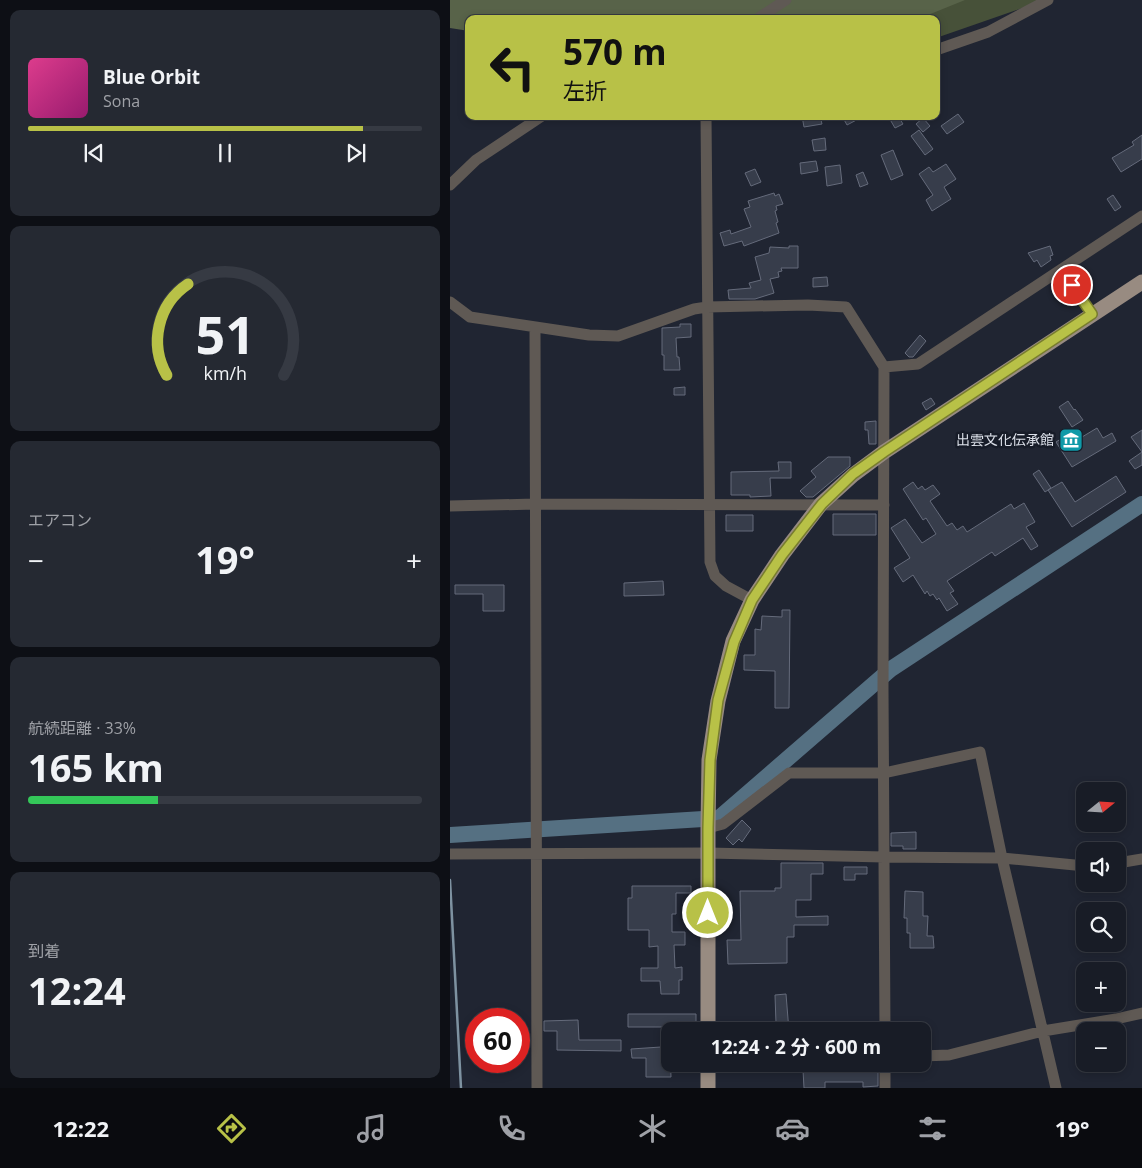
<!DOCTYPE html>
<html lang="ja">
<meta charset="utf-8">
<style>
body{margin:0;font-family:"Open Sans","Noto Sans JP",sans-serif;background:#252932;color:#f1f3f6;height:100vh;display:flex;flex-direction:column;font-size:19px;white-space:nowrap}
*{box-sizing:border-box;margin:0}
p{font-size:16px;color:#9fa1a7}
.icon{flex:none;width:28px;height:28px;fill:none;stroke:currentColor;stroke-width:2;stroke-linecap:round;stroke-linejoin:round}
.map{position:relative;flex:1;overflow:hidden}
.side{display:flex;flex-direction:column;gap:10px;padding:10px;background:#0d0f15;width:450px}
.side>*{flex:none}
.banner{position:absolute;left:15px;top:15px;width:475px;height:105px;border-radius:10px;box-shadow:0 2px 8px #0003,0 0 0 1px #363a43;background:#b8c147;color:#111;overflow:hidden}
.needle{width:32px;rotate:72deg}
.tools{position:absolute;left:626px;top:782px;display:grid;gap:10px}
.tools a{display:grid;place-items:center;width:50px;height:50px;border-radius:10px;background:#181c26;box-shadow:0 2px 8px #0003,0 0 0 1px #363a43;font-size:25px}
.speed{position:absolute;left:15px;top:1008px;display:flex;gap:10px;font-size:25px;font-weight:700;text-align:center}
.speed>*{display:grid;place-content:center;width:65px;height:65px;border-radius:50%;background:#181c26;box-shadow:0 2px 8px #0003,0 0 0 1px #363a43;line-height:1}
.speed .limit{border:8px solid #d22;background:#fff;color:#111}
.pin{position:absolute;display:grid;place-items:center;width:42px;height:42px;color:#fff;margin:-21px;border:2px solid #fff;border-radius:50%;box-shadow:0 1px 5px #0007}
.me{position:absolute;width:55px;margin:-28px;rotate:0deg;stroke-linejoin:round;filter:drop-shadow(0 0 4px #0008)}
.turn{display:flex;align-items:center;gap:18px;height:105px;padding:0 15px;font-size:22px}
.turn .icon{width:65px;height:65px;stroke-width:2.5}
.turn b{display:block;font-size:35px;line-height:42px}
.big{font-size:38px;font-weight:700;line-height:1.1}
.side .widget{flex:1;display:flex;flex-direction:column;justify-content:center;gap:8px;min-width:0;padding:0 18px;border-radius:10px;background:#252932}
.side .dial{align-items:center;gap:0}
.dial svg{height:130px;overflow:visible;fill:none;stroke:#363a43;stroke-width:7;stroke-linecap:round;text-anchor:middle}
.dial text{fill:#f1f3f6;stroke:none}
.song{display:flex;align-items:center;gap:15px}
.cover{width:60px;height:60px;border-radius:8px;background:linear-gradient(135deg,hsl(330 70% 55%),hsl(320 70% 35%))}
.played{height:5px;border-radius:2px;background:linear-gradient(90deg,#b8c147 85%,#363a43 85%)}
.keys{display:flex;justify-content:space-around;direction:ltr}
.heat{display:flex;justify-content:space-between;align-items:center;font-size:28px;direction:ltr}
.charge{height:8px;border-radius:4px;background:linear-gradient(90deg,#34c759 33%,#363a43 0)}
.trip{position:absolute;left:211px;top:1022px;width:270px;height:50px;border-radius:10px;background:#181c26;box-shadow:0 2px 8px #0003,0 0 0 1px #363a43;font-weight:700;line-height:50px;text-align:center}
.tabs{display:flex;height:80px;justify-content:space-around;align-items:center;background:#0a0b0f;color:#9fa1a7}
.tabs .icon{width:35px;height:35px}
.tabs .current{color:#b8c147}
.tabs b{font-size:22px;color:#f1f3f6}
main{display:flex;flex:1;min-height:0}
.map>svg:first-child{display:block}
</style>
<main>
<section class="side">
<div class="widget">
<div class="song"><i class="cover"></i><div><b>Blue Orbit</b><p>Sona</p></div></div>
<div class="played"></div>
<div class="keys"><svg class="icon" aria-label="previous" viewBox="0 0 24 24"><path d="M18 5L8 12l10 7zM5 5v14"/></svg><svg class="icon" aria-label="pause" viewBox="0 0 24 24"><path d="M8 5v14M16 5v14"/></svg><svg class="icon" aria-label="next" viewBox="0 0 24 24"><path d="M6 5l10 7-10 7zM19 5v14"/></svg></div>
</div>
<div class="widget dial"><svg viewBox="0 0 100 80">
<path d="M14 69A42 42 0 1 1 86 69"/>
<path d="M14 69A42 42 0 0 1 27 13" stroke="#b8c147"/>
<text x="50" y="56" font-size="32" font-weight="700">51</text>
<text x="50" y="72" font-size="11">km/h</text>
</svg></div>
<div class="widget"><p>エアコン</p>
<div class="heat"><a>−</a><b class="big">19°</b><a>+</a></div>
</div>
<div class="widget"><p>航続距離 · 33%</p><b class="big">165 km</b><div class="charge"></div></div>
<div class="widget"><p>到着</p><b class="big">12:24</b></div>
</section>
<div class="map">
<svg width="692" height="1088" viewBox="0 0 692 1088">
<rect width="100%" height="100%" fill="#202532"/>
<path fill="#475139" d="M353 0H587L581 5 486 38V19H321Z"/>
<path fill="#586349" d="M0 0H515L468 19H19V31L0 28Z"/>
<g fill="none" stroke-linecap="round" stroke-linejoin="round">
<path stroke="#7e92a1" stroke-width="2.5" d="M0 880 11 1088"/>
<path stroke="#557082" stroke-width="16" d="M0 835 269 818 441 669 692 504"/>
</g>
<path fill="#373d4b" stroke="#656b7b" d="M508 114 514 122 497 134 491 126Z
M352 116H370L372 124 354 127Z
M392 116H414L397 125Z
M438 116H448L453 124 445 128Z
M473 118 480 126 473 132 466 124Z
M469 130 483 149 475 155 461 136Z
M692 135V159L671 172 662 158 684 145 682 142Z
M375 138 376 150 364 151 362 140Z
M443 150 453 175 441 180 431 155Z
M366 161 368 171 351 174 350 163Z
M496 164 506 179 494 187 501 199 482 211 476 200 483 195 469 174 479 167 483 172Z
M390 165 392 183 377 186 375 167Z
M305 169 311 182 301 186 295 173Z
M413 172 418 184 410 187 406 175Z
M324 193 325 196 329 194 333 204 326 206 327 210 325 211 328 222 326 223 329 233 294 246 292 241 274 246 270 233 280 230 281 234 301 227 294 209 300 207 298 201Z
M663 195 671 207 665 211 657 199Z
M339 246H348V268H331L332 271 328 272 329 277 320 279 324 293 305 299H279L278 290 301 288 299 283 311 280 305 257 319 253 320 247 339 248Z
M600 246 603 255 600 256 601 260 591 267 587 260 584 262 578 253Z
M377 277 378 286 363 287V278Z
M230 324H241V337L226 338 227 357H229L230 370H214V355H212V328L230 327Z
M470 335 476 341 463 357H459L455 353Z
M235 387V395H224V388Z
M481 398 485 404 476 410 472 403Z
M618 401 624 410 625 409 633 420 622 427 609 407Z
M426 421V444H419L418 430H415V422Z
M647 428 653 438 662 433 666 441 622 467 606 442 627 429 632 437Z
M692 430V452L681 437Z
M692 452V465L685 469 679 461Z
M378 457H400V466L363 497H356L350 491 366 477 361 471Z
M328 462H341V478H320L321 496 300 497V495H281V472L329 471Z
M589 470 601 488 595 492 583 474Z
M666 476 676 492 622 527 598 490 612 482 625 502Z
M463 482 468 489 472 486 475 490 483 485 490 494 480 501 497 526 502 523 507 530 513 526 517 532 561 504 564 509 574 503 585 522 576 527 588 546 581 550 573 538 545 556 542 552 497 581 504 591 500 593 508 604 497 611 489 598 487 600 483 594 480 596 477 591 475 594 463 575 453 582 444 568 460 558 441 528 455 519 472 543 486 534 476 518 473 520 453 489Z
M383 514H426V535H383Z
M276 515H303V531H276Z
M213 581 214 595 174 596V583Z
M5 585H54V611H33V594H5Z
M332 610H340L339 708H325V671L294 670V655H305V629L311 630 312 616 332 617Z
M292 820 301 829 292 842 289 839 283 845 276 838Z
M466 832V849H453V846H441V833Z
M331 863H373V874H361V900H346V917L378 916V925H344V937H337V963L278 964 277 940H291L290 891H325V888H331Z
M394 867H417V874H405V880H394Z
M182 886H241V893H226V914H222V932H235V945H224L225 968 232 967V980H229V994H211L210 981H191V968H208V946L199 947V930H178V898H182Z
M455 891 473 892V916H478L477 936H483L484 948H460V933H457V918H454Z
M336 994 339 1031H325L324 1023H326L325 995Z
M178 1014H246V1027H178Z
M128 1020 129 1040H171V1051L107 1050V1031H94V1021Z
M211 1047V1050H220L221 1077H196V1058H182L181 1049Z
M386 1068 428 1069V1086L413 1087V1082H375V1088H354L353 1070 386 1069Z"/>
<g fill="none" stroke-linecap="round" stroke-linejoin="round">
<path stroke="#5f5954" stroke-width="11" d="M307 19 336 0
M486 50 538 32 598 0
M256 116 260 562 265 576 276 586 302 600
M0 185 26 160 92 116
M611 270 642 314
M0 302 20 317 139 335 168 336 244 309 257 307 358 305 396 307 434 367 468 364 692 216
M85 327 87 1088
M434 367 433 689 435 1031
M0 506 85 504 434 505
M258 828 273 824 339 773H434L530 752 552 858 606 1088
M0 854 258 853 434 857 552 858 635 866
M668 863 692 859
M472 1056 499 1055 593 1031 666 1019 692 1013
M435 1088V1064"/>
<path stroke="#988b81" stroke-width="15" d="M258 1031V828L259 760 268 701 283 641 302 600 332 555 371 504 403 475 434 452 692 282
M258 1064V1088"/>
</g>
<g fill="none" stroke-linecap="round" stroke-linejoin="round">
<g stroke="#787d2e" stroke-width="12">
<path id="route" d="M258 913V828L260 760 268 700 284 642 302 600 332 555 372 504 403 474 434 452 642 314 622 285"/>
</g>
<use href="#route" stroke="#b8c147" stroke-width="9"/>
</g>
<defs>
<g id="museum-square" transform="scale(1.25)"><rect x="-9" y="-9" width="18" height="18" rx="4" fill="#0f9aa8" stroke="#171c28"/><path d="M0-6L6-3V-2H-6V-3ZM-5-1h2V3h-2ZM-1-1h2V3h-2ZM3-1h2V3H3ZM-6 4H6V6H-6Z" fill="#fff"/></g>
</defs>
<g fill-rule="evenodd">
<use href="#museum-square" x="621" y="440"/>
</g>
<g text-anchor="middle" stroke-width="5" stroke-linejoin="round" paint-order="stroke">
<g font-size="14" fill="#dce0e9" stroke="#171c28" text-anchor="end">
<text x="604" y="445">出雲文化伝承館</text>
</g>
</g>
</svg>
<div class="tools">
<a><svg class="needle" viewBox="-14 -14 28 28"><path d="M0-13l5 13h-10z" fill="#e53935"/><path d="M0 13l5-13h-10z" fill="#9fa1a7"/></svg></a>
<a><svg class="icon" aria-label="sound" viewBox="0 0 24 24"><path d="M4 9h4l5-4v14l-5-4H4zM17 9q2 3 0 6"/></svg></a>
<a><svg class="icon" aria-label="search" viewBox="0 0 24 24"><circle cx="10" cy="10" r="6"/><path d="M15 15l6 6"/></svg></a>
<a>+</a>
<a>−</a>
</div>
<div class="speed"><div class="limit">60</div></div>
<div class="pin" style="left:622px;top:285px;background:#d93025"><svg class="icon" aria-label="arrive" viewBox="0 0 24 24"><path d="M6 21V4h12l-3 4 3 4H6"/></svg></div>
<svg class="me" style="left:258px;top:913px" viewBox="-20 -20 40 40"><circle r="17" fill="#b8c147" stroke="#fff" stroke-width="3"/><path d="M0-11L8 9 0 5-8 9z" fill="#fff"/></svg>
<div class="trip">12:24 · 2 分 · 600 m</div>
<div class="banner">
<div class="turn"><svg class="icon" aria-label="left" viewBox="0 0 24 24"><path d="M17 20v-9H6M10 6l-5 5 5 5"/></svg><div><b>570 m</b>左折</div></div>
</div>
</div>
</main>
<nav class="tabs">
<b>12:22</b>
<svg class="icon current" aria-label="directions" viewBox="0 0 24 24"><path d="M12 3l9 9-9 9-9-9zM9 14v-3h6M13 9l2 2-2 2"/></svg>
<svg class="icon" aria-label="music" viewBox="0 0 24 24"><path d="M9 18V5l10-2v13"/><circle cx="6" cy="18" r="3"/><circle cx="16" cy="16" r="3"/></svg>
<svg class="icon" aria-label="phone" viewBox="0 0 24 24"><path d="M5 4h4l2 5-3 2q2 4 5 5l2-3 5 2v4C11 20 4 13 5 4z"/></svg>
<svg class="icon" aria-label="climate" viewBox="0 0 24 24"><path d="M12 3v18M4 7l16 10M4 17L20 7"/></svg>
<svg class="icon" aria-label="car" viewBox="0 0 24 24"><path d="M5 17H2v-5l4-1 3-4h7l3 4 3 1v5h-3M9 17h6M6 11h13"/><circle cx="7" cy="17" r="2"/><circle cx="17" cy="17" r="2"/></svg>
<svg class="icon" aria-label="filters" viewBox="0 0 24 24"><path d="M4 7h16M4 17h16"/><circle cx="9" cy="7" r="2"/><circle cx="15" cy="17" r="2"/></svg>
<b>19°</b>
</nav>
